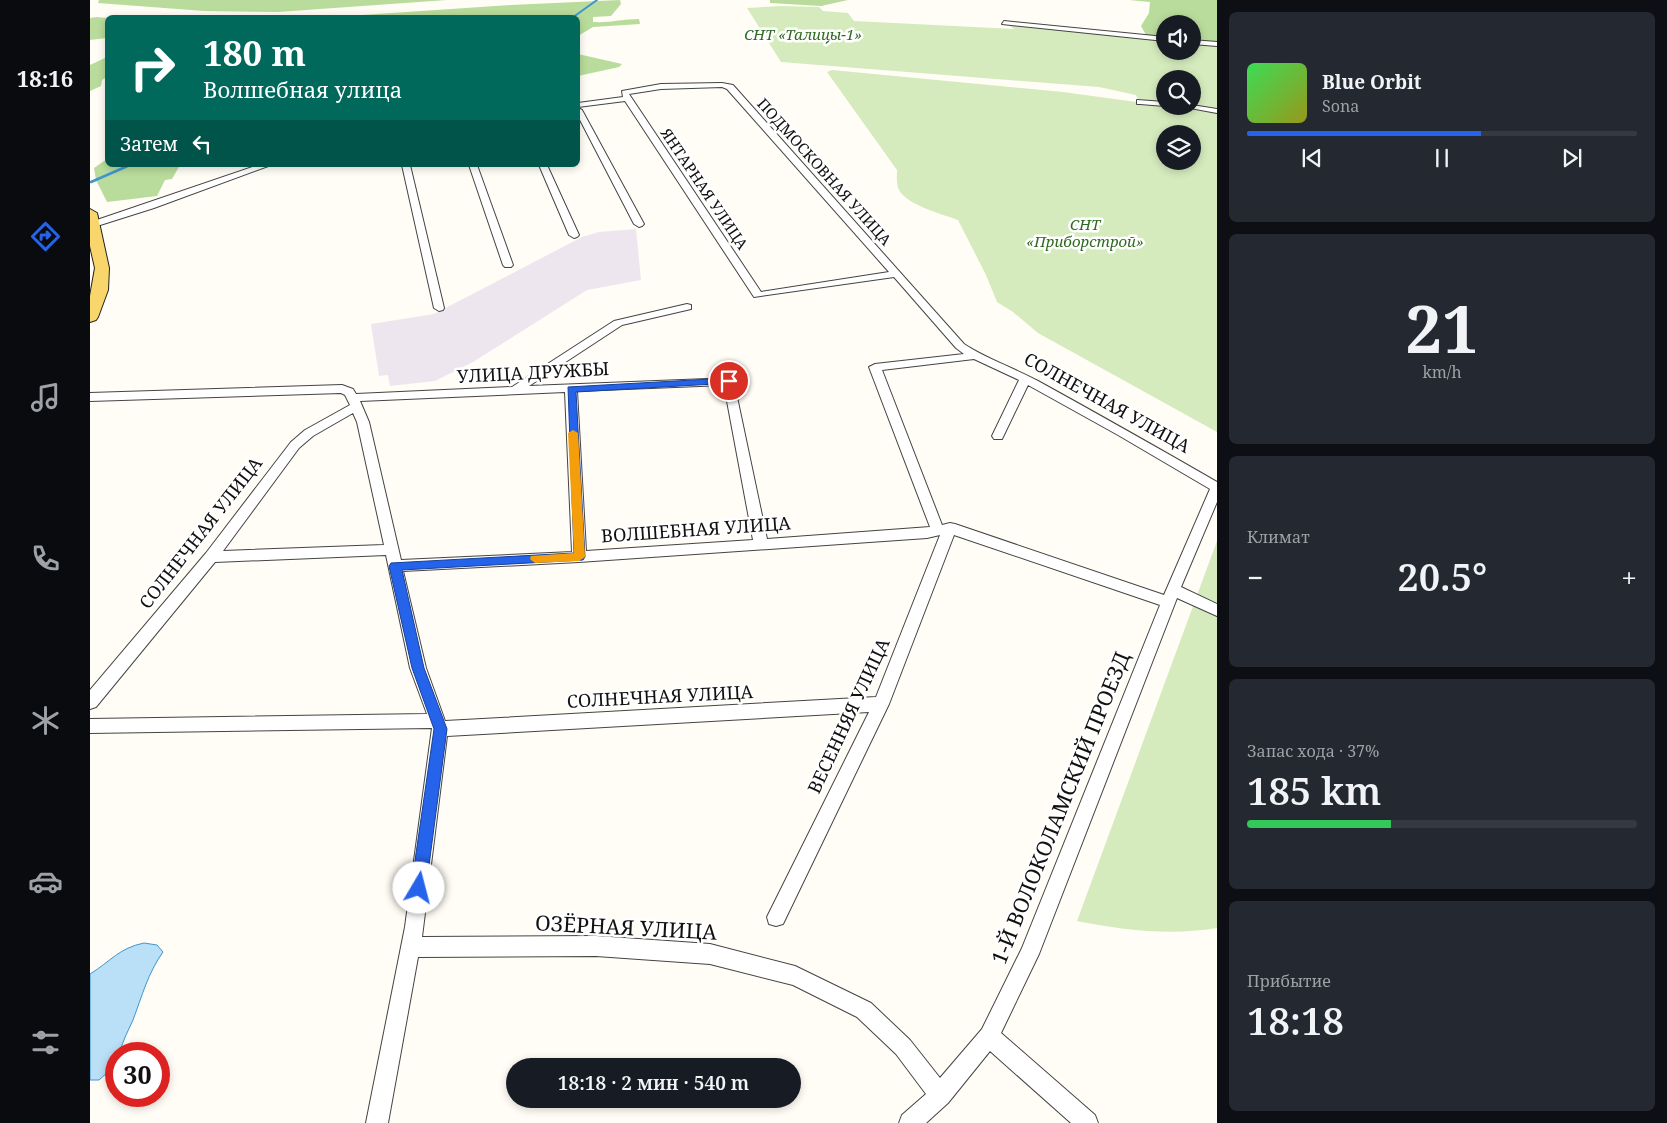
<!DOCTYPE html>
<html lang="ru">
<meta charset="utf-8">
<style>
body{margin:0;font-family:"Noto Serif",serif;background:#242831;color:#f1f3f6;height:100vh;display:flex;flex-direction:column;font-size:19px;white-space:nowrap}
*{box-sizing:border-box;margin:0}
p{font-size:16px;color:#9ea1a6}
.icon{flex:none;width:28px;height:28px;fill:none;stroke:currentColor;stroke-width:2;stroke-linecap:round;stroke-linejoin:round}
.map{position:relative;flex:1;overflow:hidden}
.sheet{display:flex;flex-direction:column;gap:12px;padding:12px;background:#0d0f14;width:450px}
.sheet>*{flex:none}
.guide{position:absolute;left:15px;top:15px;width:475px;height:152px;border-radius:8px;box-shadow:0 2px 8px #0003;background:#00695c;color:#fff;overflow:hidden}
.tools{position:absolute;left:1066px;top:15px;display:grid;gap:10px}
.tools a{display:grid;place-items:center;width:45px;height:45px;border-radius:50%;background:#171b24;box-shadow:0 2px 8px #0003;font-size:25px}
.speed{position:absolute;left:15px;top:1042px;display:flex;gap:10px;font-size:25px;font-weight:700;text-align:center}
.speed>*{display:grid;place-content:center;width:65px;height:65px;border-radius:50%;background:#171b24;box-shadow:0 2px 8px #0003;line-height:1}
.speed .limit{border:8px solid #d22;background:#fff;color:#111}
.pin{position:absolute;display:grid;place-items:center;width:42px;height:42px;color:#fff;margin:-21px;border:2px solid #fff;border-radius:50%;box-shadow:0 1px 5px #0007}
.me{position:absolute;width:55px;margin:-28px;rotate:8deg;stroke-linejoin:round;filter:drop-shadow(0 0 4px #0008)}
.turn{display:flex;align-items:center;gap:18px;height:105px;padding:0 15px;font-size:22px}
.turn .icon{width:65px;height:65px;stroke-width:2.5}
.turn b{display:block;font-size:35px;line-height:42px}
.then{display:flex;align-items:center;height:48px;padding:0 15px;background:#0003;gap:10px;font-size:19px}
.big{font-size:38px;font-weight:600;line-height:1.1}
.sheet .widget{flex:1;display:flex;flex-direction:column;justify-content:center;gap:8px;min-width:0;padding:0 18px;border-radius:8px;background:#242831}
.sheet .dial{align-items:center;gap:0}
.dial b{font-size:65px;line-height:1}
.song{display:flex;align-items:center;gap:15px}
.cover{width:60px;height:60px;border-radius:8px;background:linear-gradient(135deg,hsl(130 70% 55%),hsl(60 70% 35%))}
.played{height:5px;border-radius:2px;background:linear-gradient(90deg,#2563eb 60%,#363941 60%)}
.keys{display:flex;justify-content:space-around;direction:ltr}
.heat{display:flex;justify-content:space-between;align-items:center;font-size:28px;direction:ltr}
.charge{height:8px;border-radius:4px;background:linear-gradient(90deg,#34c759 37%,#363941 0)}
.trip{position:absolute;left:416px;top:1058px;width:295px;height:50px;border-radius:25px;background:#171b24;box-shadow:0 2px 8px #0003;font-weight:600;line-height:50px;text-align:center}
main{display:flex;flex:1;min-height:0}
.menu{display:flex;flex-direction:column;width:90px;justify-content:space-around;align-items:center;background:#090b0e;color:#9ea1a6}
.menu .icon{width:35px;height:35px}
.menu .current{color:#2563eb}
.menu b{font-size:22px;color:#f1f3f6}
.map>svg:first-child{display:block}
</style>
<main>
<nav class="menu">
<b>18:16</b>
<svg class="icon current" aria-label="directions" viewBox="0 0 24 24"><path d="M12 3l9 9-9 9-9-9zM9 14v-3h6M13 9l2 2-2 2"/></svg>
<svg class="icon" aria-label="music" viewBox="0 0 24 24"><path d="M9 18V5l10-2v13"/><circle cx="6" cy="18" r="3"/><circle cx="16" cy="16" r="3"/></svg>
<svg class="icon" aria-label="phone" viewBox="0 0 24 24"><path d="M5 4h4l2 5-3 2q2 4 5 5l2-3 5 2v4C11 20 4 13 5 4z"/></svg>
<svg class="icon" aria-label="climate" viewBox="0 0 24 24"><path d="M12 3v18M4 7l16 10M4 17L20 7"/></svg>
<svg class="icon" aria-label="car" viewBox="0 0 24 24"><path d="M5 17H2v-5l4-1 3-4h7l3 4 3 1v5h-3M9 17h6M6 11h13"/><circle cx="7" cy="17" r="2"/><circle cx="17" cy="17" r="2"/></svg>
<svg class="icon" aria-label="filters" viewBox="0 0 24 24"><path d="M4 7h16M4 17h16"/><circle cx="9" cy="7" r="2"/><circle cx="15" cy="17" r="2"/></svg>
</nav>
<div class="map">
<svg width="1127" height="1123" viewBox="0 0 1127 1123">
<rect width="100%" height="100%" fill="#fffdf5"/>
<path fill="#eee6ef" d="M546 229 551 280 497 290 383 362 345 381 300 386 298 375 289 376 281 324 344 314 492 237 509 232Z"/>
<path fill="#d5ebbd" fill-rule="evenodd" d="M691 6 729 7 733 11 758 13 764 21 924 29 919 25 1075 40V51H1102L1103 43 1127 46V110L1103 106 1102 79H1075V103L1048 99 1046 95 1009 87 691 62 657 8Z
M742 70 973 92 1127 113V432L948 333 923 312 907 302 896 275 868 220C852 214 817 205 809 190 806 184 807 176 807 170L737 72ZM1075 134H1102V161H1075Z
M1127 541V928C1080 936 1033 930 987 921Z"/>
<path fill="#b9dc9c" d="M9 0H357L188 12 114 11 8 3Z
M530 0 531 4 521 16 503 17V22C519 23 533 19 549 19L550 24 503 27 488 36V18L243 17 421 5Z
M680 0H758L731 6 680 3Z
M1039 0H1127V42L1103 40 1102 24H1075V37L1056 35 1051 26 1059 13 1060 2Z
M7 17 17 18V38L0 40V18Z
M488 54 532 64 529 67 488 76Z
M17 57V77L12 80 11 86 0 91V65Z
M17 159 18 165H90L82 179 75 180 67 196 17 202 6 180 4 168Z"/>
<path fill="#b9e0f7" stroke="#3f96cf" d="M54 943 67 945 73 952C58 973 52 996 43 1020 38 1031 33 1040 30 1052L26 1054C26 1066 18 1072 9 1080H0V974C21 961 29 948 54 943Z"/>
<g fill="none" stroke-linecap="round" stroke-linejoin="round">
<path stroke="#3f96cf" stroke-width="2" d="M482 18 507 0"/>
<path stroke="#3f96cf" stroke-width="2.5" d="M1 182 40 165"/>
<g stroke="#444" stroke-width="2">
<path id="street" d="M914 21 1075 37V41L912 24Z
M1102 40 1127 42V46L1102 44Z
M632 83 643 85 874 344C897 359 924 368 948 381 1008 414 1068 448 1127 482V502L1091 587 1127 604V616L1087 598 949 954 911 1033 1005 1115 1008 1123H981L900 1051 858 1103 836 1123H809L812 1115 836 1094 806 1054 767 1017 703 985 620 964 506 956 328 957 298 1123H276L315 927 342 728 0 733V719L337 714 320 668 296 555 125 562 6 707 0 709V690L116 553 201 442 215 430 260 405 255 395 251 393 0 401V393L252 385 263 389 266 394 422 387 524 321 597 304 601 305V309L532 325 439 386 643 378 677 539 840 527 779 367 785 364 874 354 866 348 804 277 664 297 535 101 488 107V103L533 97 532 91 571 84ZM632 87 637 89 799 272 671 292 539 94 571 89ZM884 359 929 380 902 436 904 439H912L938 385 1028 435 1120 489 1074 595 865 524 860 523 852 525 792 370ZM634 385 663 540 496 551 487 391ZM475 392 482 552 311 560 279 422 270 401ZM263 413 267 422 294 545 133 551 209 448 223 436ZM850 535 786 697 355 721 336 668 313 571 489 562 837 538ZM864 535 1070 605 932 948 892 1029 850 1078 820 1040 781 1003 705 966 620 944 506 936 332 937 357 736 779 712 677 917 679 924 686 926 693 924 799 704Z
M1047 100 1075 102V106L1050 104H1047Z
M1102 105 1127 109V113L1089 106Z
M488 108 492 110 554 224 552 226 549 227 544 224 488 116Z
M168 165H181L64 208 7 226 0 225 1 222Z
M312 165H320L354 308 353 310 349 311 344 308Z
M379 165H387L423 265 421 267H415L413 265Z
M449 165H457L489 235 487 237 484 238 479 235Z"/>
</g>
<g stroke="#222" stroke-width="2">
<path id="primary" d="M0 209 7 213 19 268 18 290 8 317 6 320 0 322V296L5 268 0 246Z"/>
</g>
<use href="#street" fill="#fff" fill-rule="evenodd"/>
<use href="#primary" fill="#f9d66b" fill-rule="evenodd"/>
</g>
<path fill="#2563eb" stroke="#184099" d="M639 378 643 381 642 383 486 392 495 557 493 560 312 570 334 668 357 729 336 888 334 893 329 895 324 893 321 888 344 729 322 668 299 566 301 563 484 553 478 387Z"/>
<path fill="#f59e0b" d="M483 430 488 433 495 557 489 561 445 563 440 559 441 556 484 553 478 433Z"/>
<g text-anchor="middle" stroke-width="5" stroke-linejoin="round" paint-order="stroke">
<g font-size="15" font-style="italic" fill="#2f6b1f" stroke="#fff">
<text x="713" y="40">СНТ «Талицы-1»</text>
<text x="995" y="230">СНТ<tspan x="995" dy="17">«Приборстрой»</tspan></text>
</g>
<g font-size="15" fill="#111" stroke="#fff">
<text transform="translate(734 172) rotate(48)" y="5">ПОДМОСКОВНАЯ УЛИЦА</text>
<text transform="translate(614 189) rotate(56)" y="5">ЯНТАРНАЯ УЛИЦА</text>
</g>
<g font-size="18" fill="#111" stroke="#fff">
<text transform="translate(443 373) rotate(-3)" y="6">УЛИЦА ДРУЖБЫ</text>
<text transform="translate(1017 403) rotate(29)" y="6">СОЛНЕЧНАЯ УЛИЦА</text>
<text transform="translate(606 530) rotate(-4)" y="6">ВОЛШЕБНАЯ УЛИЦА</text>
<text transform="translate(111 533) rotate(-52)" y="6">СОЛНЕЧНАЯ УЛИЦА</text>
<text transform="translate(570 697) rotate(-3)" y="6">СОЛНЕЧНАЯ УЛИЦА</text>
<text transform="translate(759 716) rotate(-65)" y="6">ВЕСЕННЯЯ УЛИЦА</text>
</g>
<g font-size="21" fill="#111" stroke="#fff">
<text transform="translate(971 808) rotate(-68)" y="7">1-Й ВОЛОКОЛАМСКИЙ ПРОЕЗД</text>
<text transform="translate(536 928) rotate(3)" y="7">ОЗЁРНАЯ УЛИЦА</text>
</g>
</g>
</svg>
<div class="tools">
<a><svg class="icon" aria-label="sound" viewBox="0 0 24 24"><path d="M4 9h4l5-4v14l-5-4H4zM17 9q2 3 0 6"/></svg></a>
<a><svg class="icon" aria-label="search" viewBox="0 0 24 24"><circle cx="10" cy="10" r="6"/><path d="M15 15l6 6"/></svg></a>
<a><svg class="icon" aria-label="layers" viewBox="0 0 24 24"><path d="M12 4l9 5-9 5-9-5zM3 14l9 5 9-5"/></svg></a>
</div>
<div class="speed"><div class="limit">30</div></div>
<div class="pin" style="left:639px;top:381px;background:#d93025"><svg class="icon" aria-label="arrive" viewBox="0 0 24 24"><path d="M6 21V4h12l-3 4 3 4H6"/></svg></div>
<svg class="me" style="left:329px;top:888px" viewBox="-20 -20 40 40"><circle r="19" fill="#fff"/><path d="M0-13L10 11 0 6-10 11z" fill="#2563eb"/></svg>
<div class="trip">18:18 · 2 мин · 540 m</div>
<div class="guide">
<div class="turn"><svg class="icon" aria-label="right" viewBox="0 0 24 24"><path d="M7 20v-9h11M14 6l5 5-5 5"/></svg><div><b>180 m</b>Волшебная улица</div></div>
<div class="then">Затем<svg class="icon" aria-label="left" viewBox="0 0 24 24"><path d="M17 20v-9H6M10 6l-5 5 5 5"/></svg></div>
</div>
</div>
<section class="sheet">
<div class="widget">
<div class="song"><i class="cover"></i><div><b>Blue Orbit</b><p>Sona</p></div></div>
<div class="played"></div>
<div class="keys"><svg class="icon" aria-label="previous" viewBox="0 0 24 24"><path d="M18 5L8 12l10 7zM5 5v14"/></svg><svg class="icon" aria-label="pause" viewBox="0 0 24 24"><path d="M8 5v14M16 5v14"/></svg><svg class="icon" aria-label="next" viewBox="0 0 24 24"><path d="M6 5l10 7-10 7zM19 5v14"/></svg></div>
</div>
<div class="widget dial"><b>21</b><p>km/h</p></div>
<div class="widget"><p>Климат</p>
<div class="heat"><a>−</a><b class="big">20.5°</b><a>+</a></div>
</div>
<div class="widget"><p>Запас хода · 37%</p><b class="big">185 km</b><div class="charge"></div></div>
<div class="widget"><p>Прибытие</p><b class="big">18:18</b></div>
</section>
</main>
